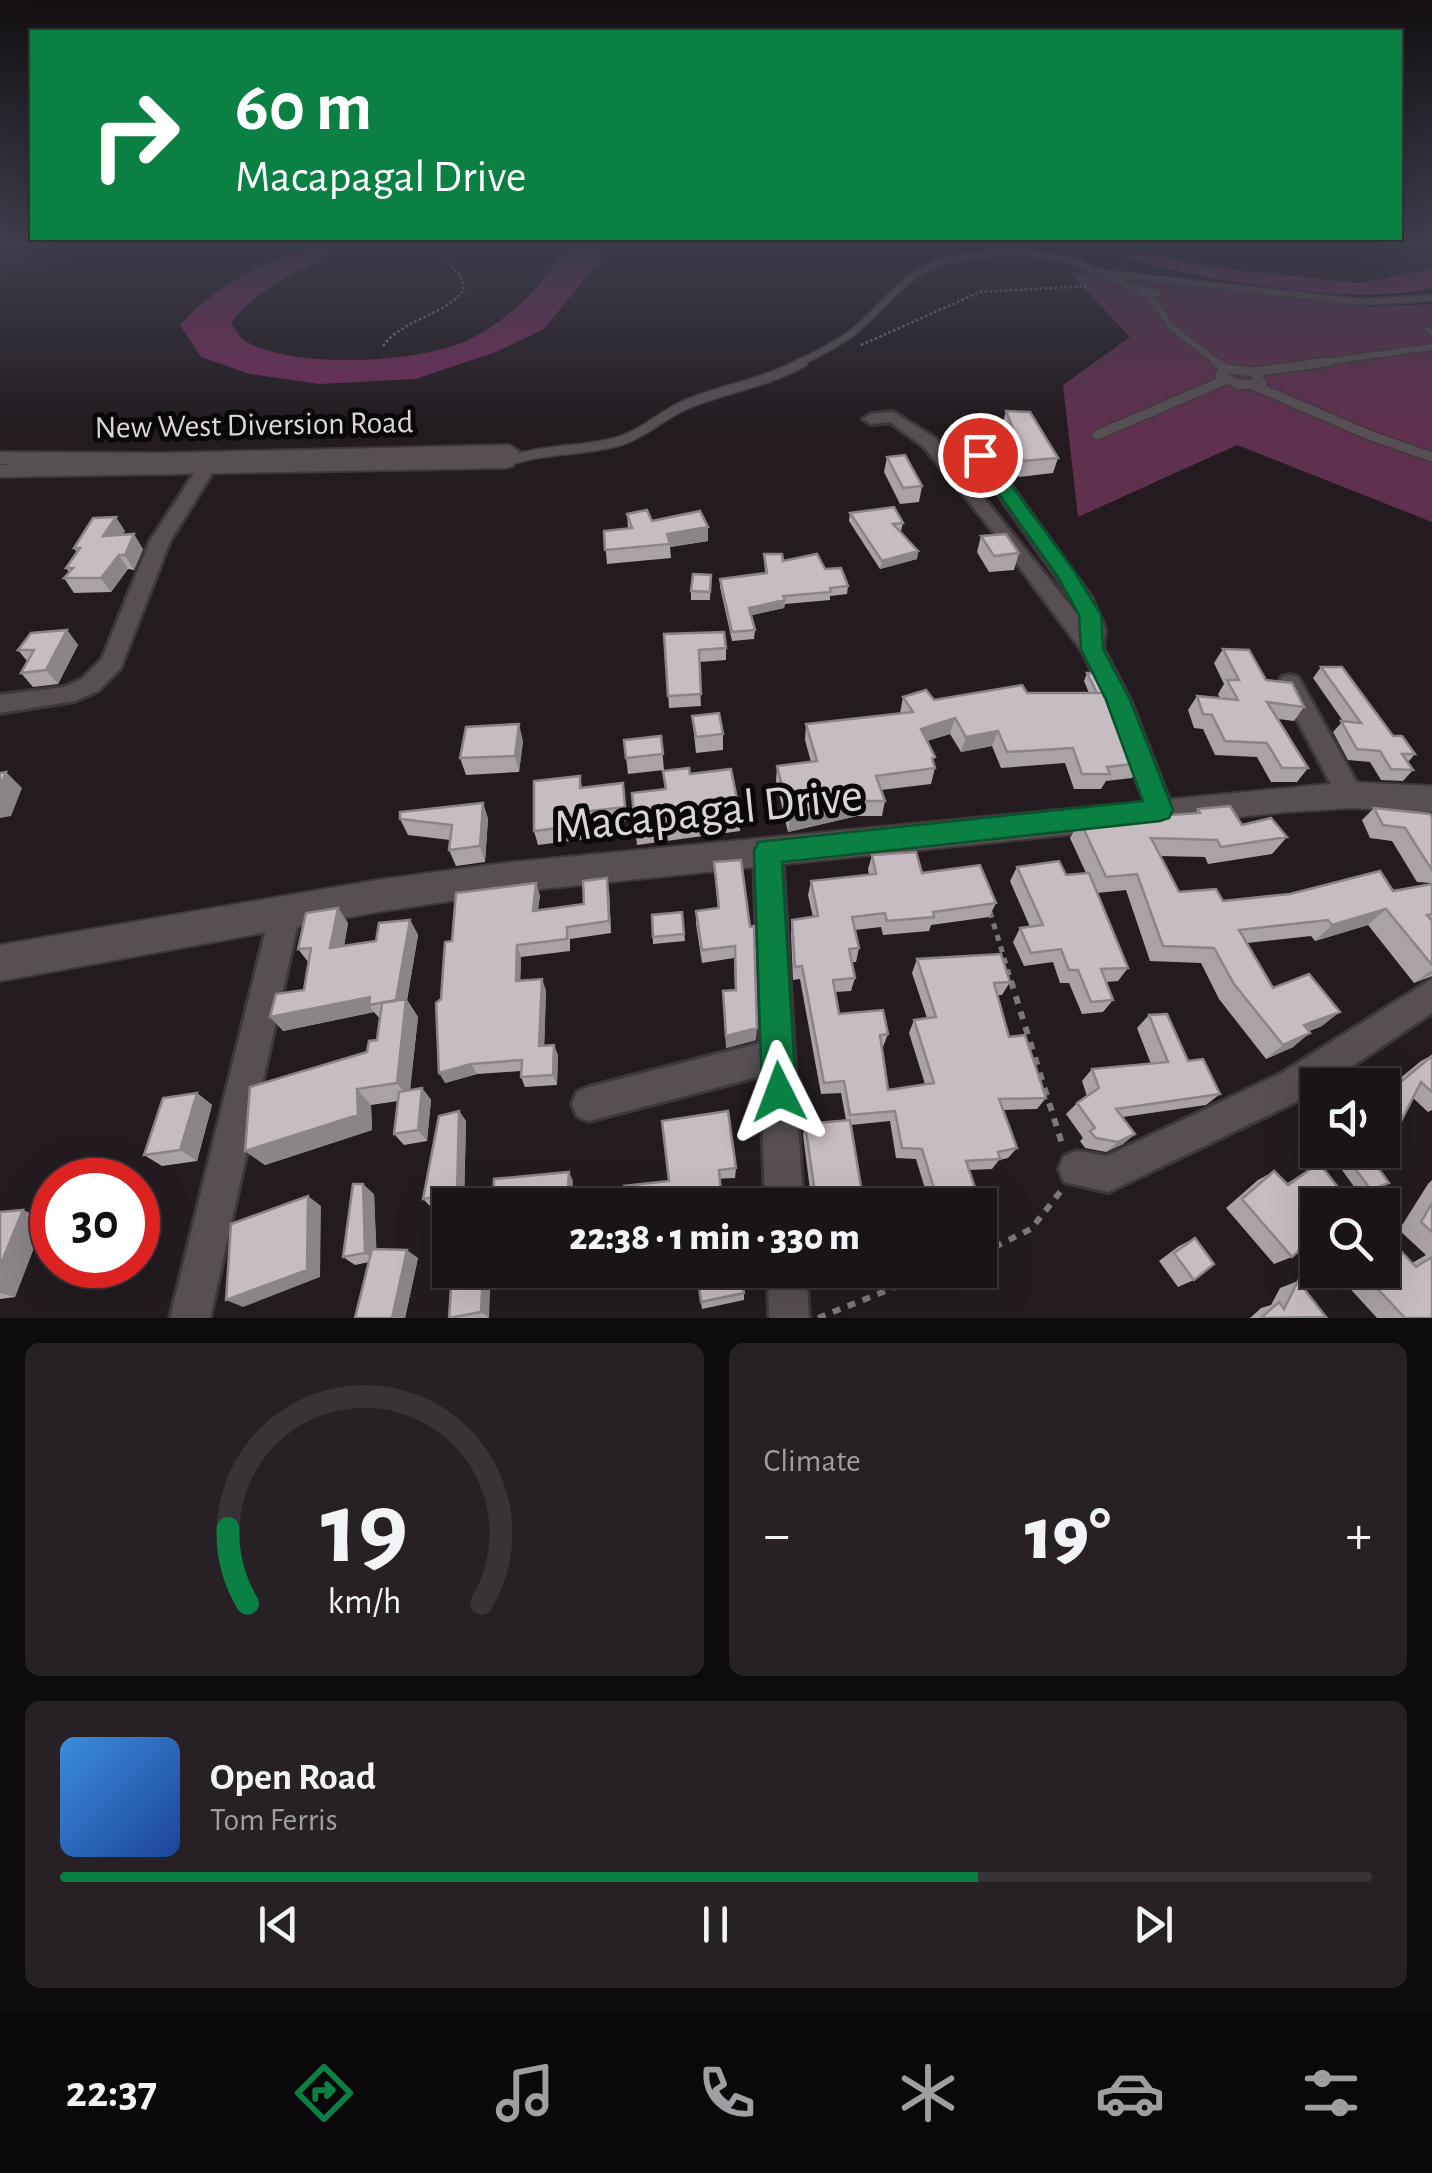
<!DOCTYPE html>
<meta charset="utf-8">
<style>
body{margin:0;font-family:"Alegreya Sans",sans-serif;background:#272125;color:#f1f3f6;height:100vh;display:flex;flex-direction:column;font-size:38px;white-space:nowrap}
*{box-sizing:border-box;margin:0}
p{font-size:32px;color:#9f9ea2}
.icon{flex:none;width:55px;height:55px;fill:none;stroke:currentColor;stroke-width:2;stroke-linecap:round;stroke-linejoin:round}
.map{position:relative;height:1318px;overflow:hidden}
.side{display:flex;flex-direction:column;gap:25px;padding:25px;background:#0e0b0d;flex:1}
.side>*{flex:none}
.guide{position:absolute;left:30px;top:30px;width:1372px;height:210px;border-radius:0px;box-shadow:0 10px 40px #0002,0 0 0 2px #383337;background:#0b8043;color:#fff;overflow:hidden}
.tools{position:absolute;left:1300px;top:1068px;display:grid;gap:20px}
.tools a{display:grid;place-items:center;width:100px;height:100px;border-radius:0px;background:#1a1418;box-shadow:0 10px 40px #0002,0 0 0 2px #383337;font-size:50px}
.speed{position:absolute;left:30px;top:1158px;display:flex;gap:20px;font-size:50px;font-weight:700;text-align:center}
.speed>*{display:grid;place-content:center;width:130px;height:130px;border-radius:50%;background:#1a1418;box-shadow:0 10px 40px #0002,0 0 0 2px #383337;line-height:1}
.speed .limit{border:15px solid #d22;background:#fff;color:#111}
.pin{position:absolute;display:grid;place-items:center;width:85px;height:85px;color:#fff;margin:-42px;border:5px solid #fff;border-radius:50%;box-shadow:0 2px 10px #0007}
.me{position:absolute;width:110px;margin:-55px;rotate:357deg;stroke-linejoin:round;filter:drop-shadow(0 0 8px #0008)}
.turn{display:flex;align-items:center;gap:35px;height:210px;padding:0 40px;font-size:45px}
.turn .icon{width:130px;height:130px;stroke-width:2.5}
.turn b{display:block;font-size:70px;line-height:85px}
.big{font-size:75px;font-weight:800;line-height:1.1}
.side .widget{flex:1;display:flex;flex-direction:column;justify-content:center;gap:15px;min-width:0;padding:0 35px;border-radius:15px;background:#272125}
.side .dial{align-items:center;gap:0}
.dial svg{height:260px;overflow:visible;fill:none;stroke:#383337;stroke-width:7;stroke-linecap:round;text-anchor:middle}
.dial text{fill:#f1f3f6;stroke:none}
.song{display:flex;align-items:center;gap:30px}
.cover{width:120px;height:120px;border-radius:15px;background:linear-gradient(135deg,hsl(210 70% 55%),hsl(220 70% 35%))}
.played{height:10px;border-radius:5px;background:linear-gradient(90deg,#0b8043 70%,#383337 70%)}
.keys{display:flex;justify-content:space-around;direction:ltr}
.heat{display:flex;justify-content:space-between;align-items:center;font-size:55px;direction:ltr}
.side .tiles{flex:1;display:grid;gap:25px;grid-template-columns:1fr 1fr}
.widget:last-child{grid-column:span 2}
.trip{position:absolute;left:432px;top:1188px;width:565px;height:100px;border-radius:0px;background:#1a1418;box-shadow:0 10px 40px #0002,0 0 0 2px #383337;font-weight:800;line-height:100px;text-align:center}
.dock{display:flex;height:160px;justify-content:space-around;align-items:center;background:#0a080a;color:#9f9ea2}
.dock .icon{width:70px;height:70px}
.dock .selected{color:#0b8043}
.dock b{font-size:45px;color:#f1f3f6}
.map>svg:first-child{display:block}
</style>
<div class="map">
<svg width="1432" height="1318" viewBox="0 0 1432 1318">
<rect width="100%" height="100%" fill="#231b20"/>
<path fill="#5f314e" d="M1069 272 1371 307 1432 304V522L1237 445 1078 517 1063 385 1130 337Z"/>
<path fill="#712d5a" d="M326 241H366C317 260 263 281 231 323 235 329 239 337 245 341 294 370 427 364 476 336 494 326 517 309 531 294 547 277 557 258 575 241H615L544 329 496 352 415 379 319 384 250 374 201 357 180 325C219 281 271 261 326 241Z
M1076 241H1113L1132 250 1216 268 1359 283 1432 269V288C1379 300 1332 294 1279 288 1208 280 1143 265 1076 241Z"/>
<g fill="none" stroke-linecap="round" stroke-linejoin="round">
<g stroke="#3e383b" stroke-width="9">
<path id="service-far1" d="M1101 273 1362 302 1432 298
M1140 288 1159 293 1143 294Z
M1150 295 1170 326 1220 364
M1428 329 1432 332
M798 364C816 354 836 345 852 333 875 315 892 291 915 275 952 249 1034 248 1075 262 1097 270 1115 283 1139 289
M1309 364 1432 347"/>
</g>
<g stroke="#3e383b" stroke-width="12">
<path id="service" d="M1216 362 1226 369
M1226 369 1253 372 1262 383 1240 385 1220 375Z
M1253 372 1327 362
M1255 386 1369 435 1432 457
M1097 435 1225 380
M506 462C542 448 583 452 620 441 645 433 663 414 687 404 726 388 766 383 803 362"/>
</g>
<g stroke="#3e383b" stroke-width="6">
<path id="minor" d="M893 412 935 438 1078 615 1071 598 971 455 974 451H986L1091 597 1105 629 1103 649 1130 700 1173 810 1169 818 1160 821 1151 818 1106 700 1083 652 989 526 923 446 890 422 871 424 863 419 871 414Z
M205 465 214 470 170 541 120 669 98 691 75 701 0 713V695L64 687 82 679 102 659 150 541 199 466Z
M1290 675 1298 677 1359 787 1363 795 1359 803 1350 806 1341 803 1278 683 1282 677Z
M768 839 778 843 782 851 803 1205H765L761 1076 589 1121 577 1116 572 1104 577 1092 589 1087 760 1043 754 851 758 843Z
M285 900 295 903 300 913 210 1318H170L270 913 275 903Z
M1432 979V1013L1324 1085H1318V1089L1306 1097 1108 1192 1064 1182 1059 1169 1064 1156 1077 1151 1107 1156 1282 1073Z
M768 1270H806L809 1318H769Z"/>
</g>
<g stroke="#3e383b" stroke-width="4">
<path id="tertiary" d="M509 445 519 451 513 466 506 468 0 477V465L14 464H0V452L162 453Z"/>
</g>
<g stroke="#3e383b" stroke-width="4">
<path id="secondary" d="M1350 782 1432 786V812L1350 808 1287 812 504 893 377 912 0 981V945L377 880 504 863Z"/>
</g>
<path stroke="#7e777b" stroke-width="2.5" stroke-dasharray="2.5 2.5" stroke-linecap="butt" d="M861 345 980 292 1089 286
M383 346C404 318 442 317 464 290L460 275 427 241"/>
<path stroke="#7e777b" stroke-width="5" stroke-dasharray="6 6" stroke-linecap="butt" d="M990 912 1012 984"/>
<path stroke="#7e777b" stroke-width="6" stroke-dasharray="8 8" stroke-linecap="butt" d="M1011 981 1063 1147
M980 1254 1031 1229 1061 1191
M818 1318 938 1270"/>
<use href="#service-far1" stroke="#584f54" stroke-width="6"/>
<use href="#service" stroke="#584f54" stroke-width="9"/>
<use href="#minor" fill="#584f54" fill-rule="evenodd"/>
<use href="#tertiary" fill="#584f54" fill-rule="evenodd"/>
<use href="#secondary" fill="#584f54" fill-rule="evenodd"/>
</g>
<path fill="#aba2a7" d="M1006 411 1058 458 1053 473 1019 477 1000 445 1004 431 1002 426Z
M887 457 922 486 919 502 900 504 884 472Z
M850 513 903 523 901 531H900L918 551 917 559 880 569 849 521Z
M627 514 652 521 708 541 670 547 671 558 607 564 604 531 628 528Z
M125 531 122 535 143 549 134 570 128 569 111 592 74 593 64 578 69 572 66 568 77 553 74 548Z
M981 536 1019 553 1014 570 989 572 977 552Z
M764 554 783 561 825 569 848 586 847 594 830 596V600L785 604 784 608 751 615 755 630 754 639 732 641 720 587V579L765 573Z
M711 575 710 600H691V591Z
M67 630 78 645 58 684 33 687 21 673 27 661 18 650Z
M664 634 726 648V660L699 662 701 706 669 708Z
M1223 649 1304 707 1294 721 1278 719 1308 768 1297 782H1271L1257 757 1215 755 1203 729 1194 728 1188 710 1197 696 1220 698 1218 694 1224 684 1214 663Z
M1321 667 1393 736 1415 754 1408 762 1413 770 1403 781 1381 780 1370 762 1348 760 1333 732 1343 721 1313 678Z
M1087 673 1106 693 1126 727 1123 734 1140 763 1132 778 1106 781 1101 789H1074L1065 763 1001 768 992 746 961 752 950 734 927 741 935 768 931 784 881 790 885 801 882 816H857L788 832 776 781 777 766 811 762 805 740 806 724 900 713 903 697 934 700 1027 693H1089L1084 681Z
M692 716 723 734V750L696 753Z
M661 736 664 770 628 774 624 740Z
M523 741 519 772 466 775 460 758Z
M663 771 690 774 740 815V831L637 845 632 793 665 789Z
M580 776 582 788 623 783 627 821 584 826 585 839 538 845 534 831Z
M483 803 488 819 485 862 456 866 449 850 450 840 408 835 400 819Z
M1374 808 1432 818V883L1417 882 1392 841 1370 838 1362 820Z
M1198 809 1242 825 1287 837 1272 854 1208 864 1205 857 1160 856 1179 892 1223 901 1393 891 1432 884V976L1414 983 1368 925 1315 941 1311 936 1247 943 1273 988 1322 1026 1309 1031 1293 1047 1266 1059 1219 999 1201 963 1150 961 1126 890 1097 893 1128 968 1118 981 1106 982 1113 1000 1103 1012 1082 1014 1069 983H1060L1053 962 1024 966 1013 942 1020 928 1030 927 1010 881 1017 867 1066 875 1086 873 1070 838 1080 821 1196 813Z
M872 855 922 873 996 903 989 917 931 925 929 931 883 935 881 927 855 930 859 948 856 962H852L855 978 851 991 835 992 839 1014 888 1034 883 1047H882L888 1090 925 1084 909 1033 914 1020 927 1018 912 973 917 959 1010 982 1002 995H997L1009 1037 1046 1098 1037 1109 1003 1110 1017 1148 1008 1158 999 1160 992 1169 969 1170 983 1212 980 1214V1205H930L916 1159 896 1158 890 1121 851 1125 862 1193 857 1203 844 1205H812L803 1135 805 1124 846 1120 841 1093 821 1094 800 979 793 980 791 934 792 920 813 917 808 895 811 881 869 875 868 869Z
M714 862 756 1040 726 1048 723 991 735 990 734 958 702 963 696 924V911L718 908Z
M609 890 611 933 570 939V951L521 957 520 981 546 990 544 1046 558 1055 557 1085 525 1087 521 1077V1071L477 1074 445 1083 452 941 540 895 538 910 584 904Z
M338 908 348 923 344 946 376 941 410 920 418 935 407 1000 418 1017 410 1090 422 1088 431 1100 427 1141 404 1145 394 1134 398 1101 371 1105 372 1130 265 1165 245 1151 367 1052 377 1040 380 1019 374 1012 283 1031 304 990 309 963 298 949Z
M682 912 685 941 653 944 652 915Z
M1149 1015 1188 1061 1220 1094 1206 1105 1123 1117 1135 1134 1123 1144 1106 1152 1085 1148 1080 1141 1083 1138 1066 1114 1077 1103 1087 1096 1082 1081 1092 1069 1151 1064 1137 1028Z
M1432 1055V1110L1428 1112 1413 1098 1398 1127 1382 1135V1085H1359L1361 1081 1376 1072 1393 1084 1421 1061Z
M197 1093 212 1105 197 1161 162 1166 144 1155Z
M459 1111 466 1121 464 1202 431 1207 423 1199Z
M728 1111 736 1168 735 1178 669 1181Z
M1347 1158 1379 1188 1360 1195 1337 1163Z
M1319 1163 1318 1253 1308 1242 1292 1257 1274 1264 1226 1208 1258 1180 1274 1171 1286 1184Z
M1432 1180V1318H1377L1333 1270H1382L1412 1263 1426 1255 1399 1230 1428 1184Z
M374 1194 376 1249 418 1258 405 1318H355L369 1262 355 1265 343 1257Z
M0 1212 45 1219 15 1297 0 1299Z
M1195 1238 1194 1280 1178 1287 1159 1261 1179 1246Z
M452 1270 489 1318H449Z
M696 1270 744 1293V1300L702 1309Z
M1298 1281 1325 1318H1250L1261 1308 1271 1305 1280 1288Z"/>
<path fill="#8b8488" d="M116 517 125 531 113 551 103 536Z
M708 527V541L670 547 667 534Z
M134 534 143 549 134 570 125 555Z
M918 551 917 559 880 569 882 561Z
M119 555 128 569 111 592 101 578Z
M785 600 784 608 749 616V608Z
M67 630 78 645 58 684 46 670Z
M955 718 950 734 917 744 921 729Z
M519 724 523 741 519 772 515 756Z
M998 731 992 746 961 752 966 737Z
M6 772 22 788 11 816 0 818V786Z
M860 801 857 816 788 832 790 817Z
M483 803 488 819 485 862 480 846Z
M607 878 609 890 611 933 609 921Z
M536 883 540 895 536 923 533 911Z
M338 908 348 923 341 963 330 948Z
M1386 909 1368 925 1315 941 1332 925Z
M410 920 418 935 407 1000 418 1017 409 1099 397 1083 396 1001Z
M517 945 521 957 520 992 516 981Z
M1432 970V974L1414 983Z
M542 979 546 990 544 1056 539 1046Z
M370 997 369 1005 374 1012 283 1031 270 1017Z
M1340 1012 1322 1026 1287 1040 1304 1025Z
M757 1028 756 1040 726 1048V1036Z
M1310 1033 1293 1047 1266 1059 1283 1045Z
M554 1045 558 1055 557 1085 553 1075Z
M471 1064 477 1074 445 1083 439 1073Z
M422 1088 431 1100 427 1141 418 1130Z
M357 1089 371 1105 372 1130 265 1165 245 1151Z
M197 1093 212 1105 197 1161 180 1150Z
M459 1111 466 1121 464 1202 457 1194Z
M1135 1134 1123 1144 1106 1152 1118 1142Z
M569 1172 573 1181 572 1205H567Z
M363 1184 374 1194 377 1261 365 1253Z
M308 1196 321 1206 320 1277 243 1307 226 1300Z
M23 1210 45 1219 15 1297 0 1293V1266Z
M407 1250 418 1258 405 1318H392Z
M483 1270H491L489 1318 481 1312Z"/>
<path fill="#c7bcc2" stroke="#8b8488" stroke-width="2.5" d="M1006 411 1030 412 1058 458 1023 461 1004 429H1013Z
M905 455 922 486 903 488 887 457Z
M894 507 903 523 893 524 918 551 882 561 850 513Z
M647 510 652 521 700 511 708 527 667 534 670 544 605 550 604 531 632 528 627 514Z
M116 517 103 536 134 534 125 555H119L101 578H64L73 568H66L80 548H74L93 518Z
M1006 534 1019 553 994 556 981 536Z
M764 554H782L783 561 817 554 825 569 841 568 848 586 830 588 831 592 783 596 785 600 749 608 755 630 732 632 720 579 767 573Z
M693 574 711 575 710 592 691 591Z
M67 630 46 670 21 673 34 650H18L31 633Z
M724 632 726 648 699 650 701 694 668 696 664 634Z
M1223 649 1249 650 1266 680 1292 683 1304 707 1267 702 1308 768H1282L1267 743 1225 741 1212 715 1203 714 1197 696 1238 700 1227 680H1239Z
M1321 667H1342L1393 736H1402L1415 754H1402L1413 770 1391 769 1380 751 1357 749 1341 721 1361 723Z
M1087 673H1096L1106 693H1097Z
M1022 685 1027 693H1113L1126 727H1118L1140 763 1107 767 1110 774H1082L1073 748 1007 752 998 731 966 737 955 718 921 729 935 757 932 758 935 768 876 776 885 801H860L790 817 777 766 817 761 806 724 913 712 903 697 926 690 934 700Z
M719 713 723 734 696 737 692 716Z
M519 724 515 756 460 758 466 727Z
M661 736 663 754 626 758 624 740Z
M689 768 690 774 731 769 740 815 635 829 632 793 666 789 663 771Z
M6 772 0 786V773Z
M580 776V788L623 783 625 807 581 812 582 825 534 831V781Z
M483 803 480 846 449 850 452 825 400 819V812Z
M1230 806 1242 825 1271 818 1287 837 1221 847 1217 840 1151 838 1179 892 1216 889 1223 901 1290 894 1380 871 1393 891 1432 884V914L1427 915 1432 921V965L1386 909 1332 925 1328 920 1239 930 1273 988 1309 974 1340 1012 1304 1025 1310 1033 1283 1045 1234 984 1214 948 1163 946 1137 874 1106 877 1080 821 1200 813 1198 809Z
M1374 808 1430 814 1432 818V870L1405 828 1383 825Z
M916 852 922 873 980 865 996 903 933 912 934 917 887 921 885 913 852 917 859 948 849 949 855 978 833 980 839 1014 883 1010 888 1034 880 1035 888 1090 934 1083 914 1020 936 1017 917 959 1001 954 1010 982 994 983 1009 1037 1025 1035 1046 1098 999 1099 1017 1148 998 1152 1000 1159 966 1161 983 1212H980V1205H939L922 1149 902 1148 895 1111 850 1115 844 1081 824 1083 802 966 795 967 792 920 818 916 811 881 876 874 872 855Z
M741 860 750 927 754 926 757 1028 726 1036 723 991 736 990 735 946 702 950 696 911 719 908 714 862Z
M1059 861 1066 875 1089 873 1128 968 1101 969 1113 1000 1091 1002 1078 970H1069L1061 949 1031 953 1020 928 1043 925 1017 867Z
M607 878 609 921 567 927V939L517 945 516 981 542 979 539 1046 554 1045 553 1075 521 1077 522 1060 471 1064 439 1073 436 1003 441 999 445 942 452 941 456 893 536 883 533 911 584 904 583 881Z
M338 908 330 948 376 941 379 923 410 920 396 1000 369 1005 370 997 270 1017 276 994 304 990 311 948 298 949 306 913Z
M682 912 684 934 653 937 652 915Z
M406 999 397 1083 357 1089 358 1115 245 1151 250 1087 367 1052 369 1041 377 1040 382 1003Z
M1167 1014 1188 1061 1203 1059 1220 1094 1116 1109 1135 1134 1118 1142 1096 1138 1090 1131 1095 1128 1077 1103 1099 1088 1092 1069 1168 1062 1149 1015Z
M1432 1056V1092L1421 1082 1398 1127 1382 1115V1085H1368L1376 1072 1396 1086Z
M422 1088 418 1130 394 1134 399 1092Z
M197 1093 180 1150 144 1155 163 1098Z
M459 1111 457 1194 423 1199 439 1116Z
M728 1111 736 1168 719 1170 722 1205H623L624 1186 669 1181 662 1121Z
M850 1120 862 1193 816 1200 805 1124Z
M1366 1151 1389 1183 1371 1190 1347 1158Z
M1319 1163 1352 1205H1318V1233L1292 1257 1242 1199 1274 1171 1288 1185Z
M569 1172 567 1205H493L494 1179Z
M353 1184H363L365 1253 343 1257Z
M308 1196 307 1270 226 1300 231 1224Z
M1432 1203V1232L1421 1222Z
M23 1210 0 1266V1212Z
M1382 1231 1416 1267 1432 1257V1318H1405L1360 1270H1382Z
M1195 1238 1214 1264 1194 1280 1174 1253Z
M372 1249 407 1250 392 1318H355Z
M452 1270H483L481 1312 449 1318Z
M697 1270H740L744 1293 701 1302Z
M1298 1281 1326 1317 1261 1318 1279 1302 1284 1309Z"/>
<linearGradient id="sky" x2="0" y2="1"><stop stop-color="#130f12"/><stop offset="0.57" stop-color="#3f3f4e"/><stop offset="1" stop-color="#3f3f4e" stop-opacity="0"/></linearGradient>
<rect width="1432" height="426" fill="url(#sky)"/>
<path fill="#0b8043" stroke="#07532c" stroke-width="2.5" d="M980 450 986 451 1074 571 1101 615 1103 649 1130 700 1173 810 1169 818 1160 821 782 862 796 1092 791 1105 779 1110 767 1105 762 1092 754 851 758 842 1143 801 1106 700 1081 649 1079 615 1058 577 971 455Z"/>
<g text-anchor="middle" stroke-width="10" stroke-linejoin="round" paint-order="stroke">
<g font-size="32" fill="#dbd5d8" stroke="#0a0709">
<text transform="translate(254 424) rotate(-1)" y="11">New West Diversion Road</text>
</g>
<g font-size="48" fill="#dbd5d8" stroke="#0a0709">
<text transform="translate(708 809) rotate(-6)" y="17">Macapagal Drive</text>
</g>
</g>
</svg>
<div class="tools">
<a><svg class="icon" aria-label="sound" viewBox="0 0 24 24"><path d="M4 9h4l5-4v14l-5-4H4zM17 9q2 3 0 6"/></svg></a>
<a><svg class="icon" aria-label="search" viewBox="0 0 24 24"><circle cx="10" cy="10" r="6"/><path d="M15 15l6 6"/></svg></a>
</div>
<div class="speed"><div class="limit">30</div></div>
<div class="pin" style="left:980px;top:455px;background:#d93025"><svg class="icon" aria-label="arrive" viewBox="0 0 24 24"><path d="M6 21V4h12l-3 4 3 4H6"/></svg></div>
<svg class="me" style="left:779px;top:1092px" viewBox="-20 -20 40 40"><path d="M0-17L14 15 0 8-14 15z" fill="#0b8043" stroke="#fff" stroke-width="4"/></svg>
<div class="trip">22:38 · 1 min · 330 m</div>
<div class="guide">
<div class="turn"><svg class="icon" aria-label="right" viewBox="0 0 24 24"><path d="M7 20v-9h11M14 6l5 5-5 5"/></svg><div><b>60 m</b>Macapagal Drive</div></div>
</div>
</div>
<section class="side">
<div class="tiles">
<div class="widget dial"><svg viewBox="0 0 100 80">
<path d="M14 69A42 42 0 1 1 86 69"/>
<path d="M14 69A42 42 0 0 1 8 46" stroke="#0b8043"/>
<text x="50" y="56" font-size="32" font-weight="700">19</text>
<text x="50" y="72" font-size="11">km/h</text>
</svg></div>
<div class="widget"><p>Climate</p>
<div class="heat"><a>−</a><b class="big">19°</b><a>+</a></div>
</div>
<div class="widget">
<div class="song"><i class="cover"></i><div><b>Open Road</b><p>Tom Ferris</p></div></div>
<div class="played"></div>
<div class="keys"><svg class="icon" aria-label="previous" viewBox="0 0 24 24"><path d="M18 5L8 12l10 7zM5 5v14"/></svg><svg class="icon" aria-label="pause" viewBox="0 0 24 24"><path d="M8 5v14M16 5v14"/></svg><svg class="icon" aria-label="next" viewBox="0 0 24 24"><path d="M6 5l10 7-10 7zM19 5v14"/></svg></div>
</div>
</div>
</section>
<nav class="dock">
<b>22:37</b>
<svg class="icon selected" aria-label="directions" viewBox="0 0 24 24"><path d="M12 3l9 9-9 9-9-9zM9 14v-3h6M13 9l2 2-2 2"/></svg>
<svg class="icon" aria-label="music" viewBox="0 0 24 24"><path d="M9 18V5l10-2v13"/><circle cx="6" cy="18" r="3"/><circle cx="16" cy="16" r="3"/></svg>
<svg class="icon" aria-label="phone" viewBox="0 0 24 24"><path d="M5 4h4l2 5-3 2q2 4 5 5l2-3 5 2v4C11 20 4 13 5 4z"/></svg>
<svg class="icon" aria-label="climate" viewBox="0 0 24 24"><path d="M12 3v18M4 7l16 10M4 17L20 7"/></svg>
<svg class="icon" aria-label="car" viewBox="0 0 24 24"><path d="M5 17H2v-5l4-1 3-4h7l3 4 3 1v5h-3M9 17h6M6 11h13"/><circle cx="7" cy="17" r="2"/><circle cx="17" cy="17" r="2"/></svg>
<svg class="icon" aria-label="filters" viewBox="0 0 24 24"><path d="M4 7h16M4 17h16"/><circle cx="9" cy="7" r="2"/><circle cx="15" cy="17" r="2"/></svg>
</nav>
